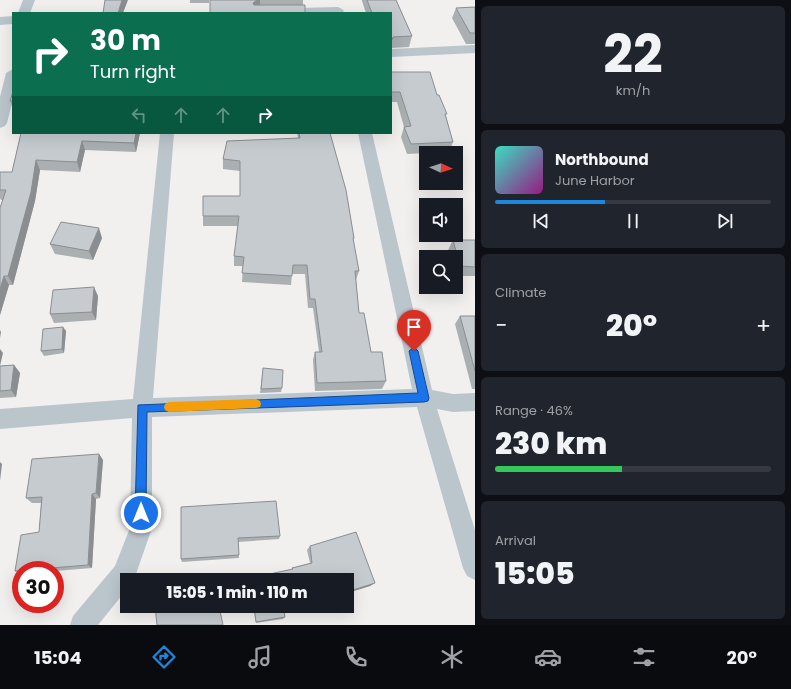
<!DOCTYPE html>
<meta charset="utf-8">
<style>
body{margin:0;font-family:Poppins,sans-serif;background:#20242c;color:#f1f3f6;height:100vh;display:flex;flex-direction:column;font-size:15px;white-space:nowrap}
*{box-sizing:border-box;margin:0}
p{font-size:13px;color:#9ea1a6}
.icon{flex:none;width:22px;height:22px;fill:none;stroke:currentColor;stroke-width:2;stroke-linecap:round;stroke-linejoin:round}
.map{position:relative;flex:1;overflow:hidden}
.details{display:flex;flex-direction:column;gap:6px;padding:6px;background:#0d0f14;width:316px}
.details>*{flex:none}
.banner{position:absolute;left:12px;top:12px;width:380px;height:122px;border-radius:0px;box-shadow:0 4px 16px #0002;background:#0b6e4f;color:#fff;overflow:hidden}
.needle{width:26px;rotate:94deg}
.controls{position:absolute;left:419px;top:146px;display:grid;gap:8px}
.controls a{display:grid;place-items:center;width:44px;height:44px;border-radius:0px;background:#171b24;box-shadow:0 4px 16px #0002;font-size:20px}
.speed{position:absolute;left:12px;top:561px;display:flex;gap:8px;font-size:20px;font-weight:700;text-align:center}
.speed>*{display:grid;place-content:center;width:52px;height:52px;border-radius:50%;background:#171b24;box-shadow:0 4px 16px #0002;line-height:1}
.speed .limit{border:6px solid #d22;background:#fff;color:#111}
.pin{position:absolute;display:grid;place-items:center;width:34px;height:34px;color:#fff;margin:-41px -17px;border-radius:50% 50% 50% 0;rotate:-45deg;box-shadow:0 0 4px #0007}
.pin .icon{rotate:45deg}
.me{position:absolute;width:44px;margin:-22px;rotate:0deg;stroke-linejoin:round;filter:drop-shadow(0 0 3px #0008)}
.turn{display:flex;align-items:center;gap:14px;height:84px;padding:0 12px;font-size:18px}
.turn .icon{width:52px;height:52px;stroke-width:2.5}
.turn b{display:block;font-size:28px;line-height:34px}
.lanes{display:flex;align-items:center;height:38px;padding:0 12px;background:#0003;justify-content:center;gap:20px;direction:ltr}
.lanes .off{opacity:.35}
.big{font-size:30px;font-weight:800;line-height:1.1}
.details .widget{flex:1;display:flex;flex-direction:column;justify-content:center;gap:6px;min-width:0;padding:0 14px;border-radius:6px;background:#20242c}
.details .dial{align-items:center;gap:0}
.dial b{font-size:52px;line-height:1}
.song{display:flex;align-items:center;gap:12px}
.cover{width:48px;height:48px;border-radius:6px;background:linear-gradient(135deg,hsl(170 70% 55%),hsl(310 70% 35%))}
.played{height:4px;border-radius:2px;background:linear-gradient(90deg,#1d87de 40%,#363941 40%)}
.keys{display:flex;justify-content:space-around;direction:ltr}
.heat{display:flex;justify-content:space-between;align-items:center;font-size:22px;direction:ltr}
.charge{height:6px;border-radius:3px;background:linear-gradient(90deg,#34c759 46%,#363941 0)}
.trip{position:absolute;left:120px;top:573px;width:234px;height:40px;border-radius:0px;background:#171b24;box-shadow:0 4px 16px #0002;font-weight:800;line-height:40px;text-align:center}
.tab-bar{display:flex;height:64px;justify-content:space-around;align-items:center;background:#090b0e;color:#9ea1a6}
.tab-bar .icon{width:28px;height:28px}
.tab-bar .on{color:#1d87de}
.tab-bar b{font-size:18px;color:#f1f3f6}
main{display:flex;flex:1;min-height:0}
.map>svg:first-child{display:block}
</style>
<main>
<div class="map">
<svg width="475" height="625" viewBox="0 0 475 625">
<rect width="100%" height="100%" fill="#f2efef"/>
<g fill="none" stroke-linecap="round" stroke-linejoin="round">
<path fill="#bbc5cc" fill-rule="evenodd" d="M23 0H35L30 13H18Z
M338 7 342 9 344 11 342 13H254L260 9Z
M13 16V24L0 25V17Z
M475 45V53L391 57V49Z
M13 69V99L7 123 5 126 0 128V97L6 73Z
M160 133H174L153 398 412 389 358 133H372L432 390 453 394 475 393V411L453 412 437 409 475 530V580L467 576 463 568 417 407 152 417V528L136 574 133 580H127V589L98 625H70L73 616 115 566 130 528 132 418 0 429V409L133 399Z"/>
</g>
<path fill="#aaafb2" d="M190 0H209V3H190Z
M210 0H303V5L305 13Z
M362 0H396L412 36 409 47 391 48V13H366L362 1Z
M475 7V44H466L452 18 456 8Z
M391 72 437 95 446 116 453 142 449 152 407 154 401 137 404 127 397 102H391Z
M13 92V109L10 101Z
M21 133H140L136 152 85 150 80 172 40 170 35 201 13 285H9L0 315 3 200H1L0 198V173L12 172Z
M297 133H330L354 238 353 241 359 271 356 280 359 313 371 352 386 381 382 389 315 391 313 360 315 352H319L313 308H308L305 274H292L291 285 242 282 243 266H234V256L238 226H203V216L240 196V171L223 169V159L298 138Z
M102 238 93 260 55 254 50 244Z
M453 240H475V276H456V257H450L448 250Z
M98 296 96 320 54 323 50 314Z
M460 316H475V389H472L455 324Z
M63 327 66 331 64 353 44 356 41 351Z
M14 365 20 373 16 397 0 398V366Z
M263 368 282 388 281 392 260 393Z
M99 454 103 460 100 498 96 499 92 568 55 571V570H21V574L15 571 39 532 41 503H32L26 498Z
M181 507 280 536 279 539 238 542 239 558 182 562 181 559Z
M310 546 375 583 370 586 347 593V580H250L251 578 291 570 292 568 310 563 307 550Z
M253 606H307L284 613 285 617 283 619 256 623Z"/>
<path fill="#8b8e91" d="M122 0H128L123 13H118Z
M257 0H260V8L253 13V3Z
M136 133H140L136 152 134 143Z
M82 141 85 150 80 172 77 162Z
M36 160 40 170 35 201 13 285 8 276Z
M99 228 102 238 93 260 89 251Z
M4 276 9 285 0 315V289Z
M94 287 98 296 96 320 92 312Z
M63 327 66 331 64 353 62 349Z
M0 330 1 332 0 338Z
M0 349 3 353 0 366Z
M14 365 20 373 16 397 11 390Z
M99 454 103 460 100 498 96 493Z
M0 462 2 464 0 481Z
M92 494 96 499 92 568 88 565Z
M375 583 370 586 347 593V592Z
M301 606H307L283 614 284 611Z"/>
<path fill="#c6cbcf" stroke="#8b8e91" d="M105 0H122L118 13H103Z
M210 0H257L253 3 254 5H305V13H210Z
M367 0H396L412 36 393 37 392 40H391V13H372Z
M475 7V33H470L456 8Z
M391 72H430L437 95H439L447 114H445L453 142 411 144 404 127 411 126 400 92H391Z
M13 92V101H10Z
M21 133H136L134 143 82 141 77 162 36 160 31 192 8 276H4L0 289V208L6 190H0V172H12Z
M299 133H330L346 190 354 238H353L359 271H355L359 313H364L371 352H382L386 381 317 383 315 352H322L315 299H310L307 265H293L292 276 242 273 244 257 234 256 239 216H203V196H240V161L223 159 227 141 300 138Z
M61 222 99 228 89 251 50 244Z
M453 240H475V267L460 266Z
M94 287 92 312 50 314 53 290Z
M460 316H475V371Z
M63 327 62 349 41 351 43 329Z
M14 365 11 390 0 391V366Z
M263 368 283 370 282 388 261 389Z
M99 454 96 493 92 494 88 565 15 571 21 535 39 532 42 497 26 498 32 459Z
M276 501 280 536 238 538 239 555 181 559V507Z
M356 532 375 583 347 592V580H251V578L293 569 292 568 312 563 310 546Z
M155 606H219L223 625H157Z
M254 606H301L284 611 285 617 256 622Z"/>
<path fill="#1a73e8" stroke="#114b97" d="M414 347 418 351 429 398 428 401 424 402 147 412 146 513 145 517 141 519 137 517 135 513 138 405 418 393 409 351Z"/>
<path fill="#f59e0b" d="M256 399 260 401 261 404 260 407 256 408 169 412 165 410 164 407 165 404 169 402Z"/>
</svg>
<div class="controls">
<a><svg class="needle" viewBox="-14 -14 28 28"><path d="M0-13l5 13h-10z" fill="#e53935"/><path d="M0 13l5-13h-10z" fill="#9ea1a6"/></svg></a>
<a><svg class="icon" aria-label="sound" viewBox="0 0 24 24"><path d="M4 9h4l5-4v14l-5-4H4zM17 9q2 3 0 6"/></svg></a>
<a><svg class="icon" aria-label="search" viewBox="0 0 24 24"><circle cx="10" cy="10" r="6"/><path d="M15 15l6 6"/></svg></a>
</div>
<div class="speed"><div class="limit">30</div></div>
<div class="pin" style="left:414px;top:351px;background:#d93025"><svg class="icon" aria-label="arrive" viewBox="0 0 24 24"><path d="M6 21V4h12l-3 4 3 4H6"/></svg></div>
<svg class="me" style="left:141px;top:513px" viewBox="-20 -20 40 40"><circle r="17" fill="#1a73e8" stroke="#fff" stroke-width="3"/><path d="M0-11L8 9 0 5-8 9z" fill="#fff"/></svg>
<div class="trip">15:05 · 1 min · 110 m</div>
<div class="banner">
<div class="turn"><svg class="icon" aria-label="right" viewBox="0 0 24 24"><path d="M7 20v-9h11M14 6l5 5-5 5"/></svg><div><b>30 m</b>Turn right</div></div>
<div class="lanes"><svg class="icon off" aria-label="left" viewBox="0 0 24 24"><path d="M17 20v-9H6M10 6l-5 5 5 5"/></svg><svg class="icon off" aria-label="ahead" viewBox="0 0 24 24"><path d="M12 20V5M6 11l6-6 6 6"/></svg><svg class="icon off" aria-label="ahead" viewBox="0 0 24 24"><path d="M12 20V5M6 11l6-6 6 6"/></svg><svg class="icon" aria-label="right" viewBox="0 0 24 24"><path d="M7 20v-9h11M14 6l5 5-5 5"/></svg></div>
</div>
</div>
<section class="details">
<div class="widget dial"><b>22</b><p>km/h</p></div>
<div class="widget">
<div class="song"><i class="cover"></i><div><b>Northbound</b><p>June Harbor</p></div></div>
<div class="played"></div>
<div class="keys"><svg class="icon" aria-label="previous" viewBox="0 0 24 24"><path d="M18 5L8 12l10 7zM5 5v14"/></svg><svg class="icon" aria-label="pause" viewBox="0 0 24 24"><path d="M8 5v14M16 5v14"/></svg><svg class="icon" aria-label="next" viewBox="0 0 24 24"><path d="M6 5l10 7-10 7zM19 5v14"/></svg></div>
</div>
<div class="widget"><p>Climate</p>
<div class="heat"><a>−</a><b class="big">20°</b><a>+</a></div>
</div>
<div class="widget"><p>Range · 46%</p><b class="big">230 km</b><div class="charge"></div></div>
<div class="widget"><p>Arrival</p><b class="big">15:05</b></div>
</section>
</main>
<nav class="tab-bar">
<b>15:04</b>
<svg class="icon on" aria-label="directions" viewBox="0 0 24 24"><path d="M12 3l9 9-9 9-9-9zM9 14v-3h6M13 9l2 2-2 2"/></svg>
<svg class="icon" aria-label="music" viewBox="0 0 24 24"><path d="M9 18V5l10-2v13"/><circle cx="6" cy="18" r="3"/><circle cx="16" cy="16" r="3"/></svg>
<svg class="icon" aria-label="phone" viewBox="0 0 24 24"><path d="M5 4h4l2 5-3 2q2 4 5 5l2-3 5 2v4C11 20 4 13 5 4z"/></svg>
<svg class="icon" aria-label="climate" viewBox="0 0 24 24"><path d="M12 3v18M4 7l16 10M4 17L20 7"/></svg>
<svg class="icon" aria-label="car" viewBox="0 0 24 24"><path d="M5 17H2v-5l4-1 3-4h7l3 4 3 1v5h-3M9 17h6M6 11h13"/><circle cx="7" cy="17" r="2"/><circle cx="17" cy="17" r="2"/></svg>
<svg class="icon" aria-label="filters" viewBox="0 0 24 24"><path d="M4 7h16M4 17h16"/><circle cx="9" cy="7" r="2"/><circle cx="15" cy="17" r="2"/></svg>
<b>20°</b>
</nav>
